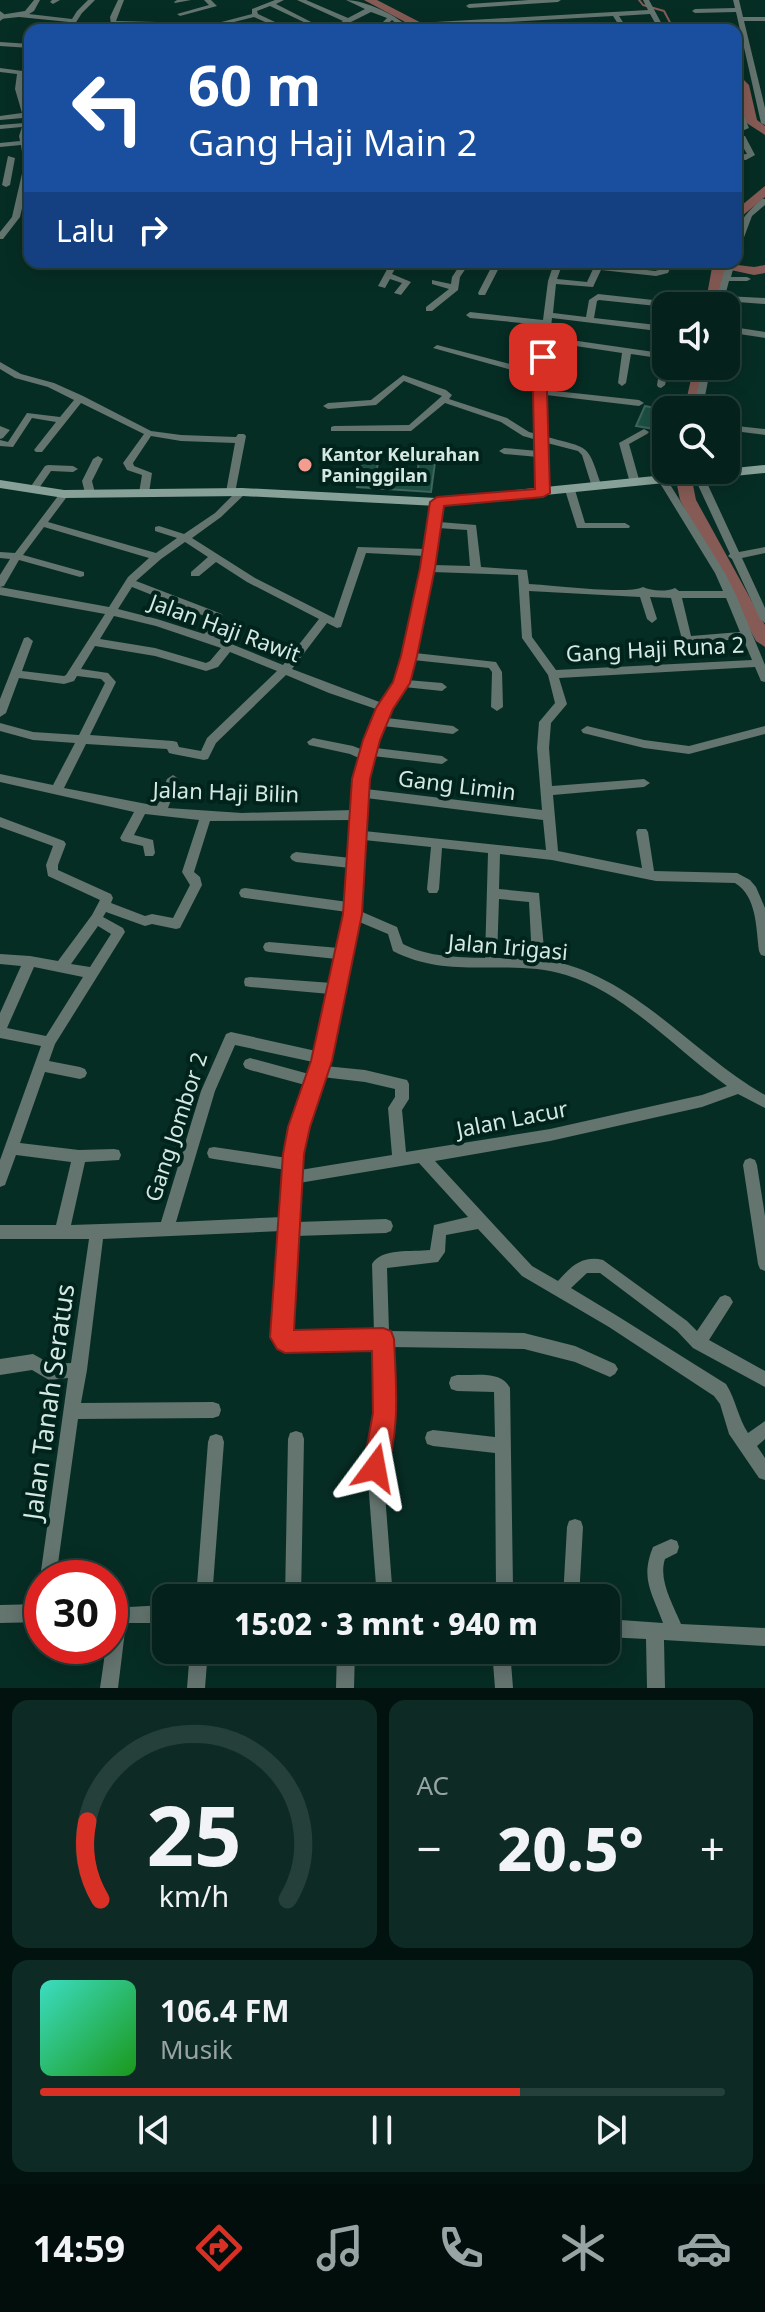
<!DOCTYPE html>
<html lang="id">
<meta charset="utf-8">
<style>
body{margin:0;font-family:"Noto Sans",sans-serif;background:#0d2a24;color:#f1f3f6;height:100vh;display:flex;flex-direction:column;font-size:30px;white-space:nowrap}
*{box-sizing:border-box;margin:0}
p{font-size:26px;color:#97a4a3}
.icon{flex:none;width:44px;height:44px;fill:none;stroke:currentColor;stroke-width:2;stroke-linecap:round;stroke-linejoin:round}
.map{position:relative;height:1688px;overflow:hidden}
.sheet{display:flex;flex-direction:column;gap:12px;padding:12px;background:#02130f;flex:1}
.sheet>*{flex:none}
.top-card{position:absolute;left:24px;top:24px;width:718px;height:244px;border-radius:16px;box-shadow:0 4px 20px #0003,0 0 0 2px #253f3a;background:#1a4fa0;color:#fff;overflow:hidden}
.buttons{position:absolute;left:652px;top:292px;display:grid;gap:16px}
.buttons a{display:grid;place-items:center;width:88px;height:88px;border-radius:16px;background:#04221b;box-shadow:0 4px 20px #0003,0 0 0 2px #253f3a;font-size:40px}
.speed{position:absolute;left:24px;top:1560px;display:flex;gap:16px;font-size:40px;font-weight:700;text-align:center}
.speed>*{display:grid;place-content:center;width:104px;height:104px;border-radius:50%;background:#04221b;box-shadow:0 4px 20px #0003,0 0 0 2px #253f3a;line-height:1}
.speed .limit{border:12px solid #d22;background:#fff;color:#111}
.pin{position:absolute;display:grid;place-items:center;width:68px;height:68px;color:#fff;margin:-34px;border-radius:16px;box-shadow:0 4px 12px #0006}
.me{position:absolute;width:88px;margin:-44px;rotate:13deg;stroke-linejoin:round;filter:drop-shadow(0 0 6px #0008)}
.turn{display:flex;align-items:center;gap:28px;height:168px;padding:0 32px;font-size:36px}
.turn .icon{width:104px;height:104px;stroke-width:2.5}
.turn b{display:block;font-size:56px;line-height:68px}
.then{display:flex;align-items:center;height:76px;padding:0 32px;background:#0003;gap:16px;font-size:30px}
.big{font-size:60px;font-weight:800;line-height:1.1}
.sheet .tile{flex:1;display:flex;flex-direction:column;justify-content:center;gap:12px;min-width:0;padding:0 28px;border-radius:16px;background:#0d2a24}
.sheet .dial{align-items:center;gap:0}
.dial svg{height:208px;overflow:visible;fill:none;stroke:#253f3a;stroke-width:7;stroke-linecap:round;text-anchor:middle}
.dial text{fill:#f1f3f6;stroke:none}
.song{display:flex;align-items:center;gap:24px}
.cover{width:96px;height:96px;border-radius:12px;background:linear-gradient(135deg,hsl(170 70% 55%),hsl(120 70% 35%))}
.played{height:8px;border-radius:4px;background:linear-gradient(90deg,#d93025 70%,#253f3a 70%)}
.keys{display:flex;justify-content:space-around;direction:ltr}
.heat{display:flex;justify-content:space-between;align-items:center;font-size:44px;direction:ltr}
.sheet .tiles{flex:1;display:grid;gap:12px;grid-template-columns:1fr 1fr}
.tile:last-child{grid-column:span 2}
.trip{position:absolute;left:152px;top:1584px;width:468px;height:80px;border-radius:16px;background:#04221b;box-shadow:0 4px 20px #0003,0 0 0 2px #253f3a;font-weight:800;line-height:80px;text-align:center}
.dock{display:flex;height:128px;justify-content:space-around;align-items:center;background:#020e0b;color:#97a4a3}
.dock .icon{width:56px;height:56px}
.dock .active{color:#d93025}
.dock b{font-size:36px;color:#f1f3f6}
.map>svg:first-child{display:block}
</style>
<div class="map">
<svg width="765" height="1688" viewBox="0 0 765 1688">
<rect width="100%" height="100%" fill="#062d24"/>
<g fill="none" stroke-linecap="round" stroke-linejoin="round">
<path stroke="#875b55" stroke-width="2" d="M639 0 643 5 664 11 674 30"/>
<path fill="#875b55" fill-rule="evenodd" d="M364 0H377L435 30H420Z
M736 72 749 85 757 120 765 126V135L745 122Z
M765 186V197L736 221V210Z
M713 262 754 267 765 265V273L754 275 726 269 719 306H705Z
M694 366H708L700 410H684Z
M674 470H690L696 500 765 625V647L756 641 680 500Z"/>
</g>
<path fill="#1b5043" stroke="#3f6459" stroke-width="2" d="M645 406 666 410V431L636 426Z
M364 451 380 452 375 479 416 482 420 454 436 455 431 492 357 487Z"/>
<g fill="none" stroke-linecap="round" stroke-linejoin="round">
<path fill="#64746f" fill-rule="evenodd" d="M34 0H40L34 11 29 14 72 19 77 11 88 0H95L82 13 71 30H65L69 22 19 17 0 19V15L25 11Z
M52 0H60L53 4 50 2Z
M118 0H124L116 21 157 22 172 30H164L156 26 111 24 110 17Z
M177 0H191L175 3 174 2Z
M204 0H211L217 6 180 16 177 14 209 5Z
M275 0H284L276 4 317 25 312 26 270 6 257 11 258 14 292 30H283L254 17 202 30H191L252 14V9Z
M297 0H306L348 18 365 9 346 0C365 0 399 16 411 30H404L392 20 381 30H375L387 18 371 12 335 30H327L343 21Z
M529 0H561L558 2 469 8 466 6 469 4Z
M643 0H649L665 30H659L650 14 619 16 628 30H622L613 16 437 26 433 29 430 27 435 22 648 10Z
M733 0H739L743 17H765V21H744L765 108V125L761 123 736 12 695 13 692 11 695 9 735 8Z
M0 42 30 44V48L0 46Z
M0 68 30 72V76L24 75C22 94 27 98 30 114 31 123 27 131 27 140H30V144H28L30 173 20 217 3 239H0V232L12 217 24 165 21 145 0 147V143L20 141 19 136 22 127 0 129V125L24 123 23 118 0 120V116L22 113 15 89 17 74 0 72Z
M736 104 740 106 749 128 737 133 736 129 741 127 736 115Z
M739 136H745L755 155 746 160 736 159V155L747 154 738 138Z
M8 156 15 158 10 185 6 187 2 185Z
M762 199H765V205L752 216 740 248 736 250C736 225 743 215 762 199Z
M391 262H399L392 274 411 282 401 295 394 293 402 283 390 279 385 288 378 286Z
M462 262H470L460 277 458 290 432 311H426V307L449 289 432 284V280L451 284 452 277Z
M494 262H502L485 295H479L478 293Z
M521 262 554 264V262H578L655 271 662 269 665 262H673L668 273 656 276 601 270 593 287 556 284 553 313 586 317 589 300 598 294 681 303 685 306 666 307 599 300 597 301 594 318 666 326V332L552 318 550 337 661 353 666 356V366H669L665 385 661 388 658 387 657 385 661 361 658 358 631 354 626 383 622 386 618 383 622 353 549 342 546 390 639 400 644 403 639 406 546 395 547 437C591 449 587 443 602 487L600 489H594L592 487 582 455 578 451 547 443 548 493 546 495H540L538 457 504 454 499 451 504 448 538 451 537 440 523 436 501 422 445 403 411 431H331V427L334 426 409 425 442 396 404 381 376 405 328 409 323 406 328 403 371 400 403 375 446 390 452 395 449 399 507 418 529 432 537 434V377L433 348 437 345 537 371 543 325 470 318 466 315 470 312 543 320 548 281 552 269 525 264ZM562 265 593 269 587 282 557 279Z
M727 262H735L731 277H747L751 279 747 281H729L725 296 765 298V304L724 301 722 306H714Z
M726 326 765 332V338L726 332Z
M0 362 21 374 54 383 83 396 151 431 181 435 236 437 238 434H244L246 436 235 493 242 489 247 492 221 517 192 538 255 578 334 618 358 547 426 549 432 502 437 499 442 502 439 522 476 525 481 567 527 570 529 584C552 585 627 595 643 587 651 591 666 592 675 588L679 591H723L715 573 658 480 660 478H666L725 573 736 595 765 665V682L761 681 755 667 559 678 567 704 551 723 549 748 552 786 644 779 650 783 644 787 553 795 558 851 642 868 636 832 638 829H646L648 832 654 871 737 873 750 880 756 887 765 908V956L761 955 759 951C756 928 757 896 735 883L656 881 552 860 500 854 499 889 539 893 545 960C631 972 692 1054 765 1095V1108L738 1094 702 1107 550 1141 435 1161 532 1266 558 1281C571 1266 583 1255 603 1260L687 1321 697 1331 720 1297 725 1295 730 1297 733 1302 730 1307 709 1340 765 1371V1387L693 1348 677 1331 600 1273H587L571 1288 619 1317 726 1384C736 1400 738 1418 748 1433L765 1421V1439L757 1446 765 1458V1480L759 1478 729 1434 720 1404 714 1396 609 1327 522 1276 478 1229 446 1235 445 1252 438 1262 387 1268 389 1331 524 1333 575 1346 615 1364 618 1369 615 1374 610 1377 575 1362 524 1349 390 1347 393 1413 383 1468 393 1598H377L367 1468 377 1413 375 1347 296 1350 280 1346 274 1337 282 1231 103 1239 87 1370 81 1403 213 1402 219 1404 221 1410 219 1416 213 1418 78 1419 56 1578H42V1584L40 1578 68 1378 49 1380 32 1370 0 1375V1359L33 1354 51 1364 71 1363 89 1239H0V1225H56L71 1162 16 1155 5 1185 0 1187V1160L41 1046 0 1038V1013L21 966 0 964V954L30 956 58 961 92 915 100 900 48 876 46 865 53 846 0 827V817L64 841 66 844 58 865V870L111 894 113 898 111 903 145 916 152 914 173 918 190 885 182 872 199 820 145 814 134 835 153 840 155 853 153 856H145L143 846 122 841 120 838 134 812 0 782V774L53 785 75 743 33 740 0 731V723L33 732 79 735 105 683 101 679 77 676 74 681 64 684 19 678 6 713 0 717V699L24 638 28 637 33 641 22 671 64 676 66 675 105 614 0 595V587L109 607 128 577 149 558 44 527 23 555 84 572V576L80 577 19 560 4 586 0 587V575L10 559 0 558V552L15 553 61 492 64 491 69 494 48 522 156 553 177 538 155 531V527L159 526 184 534 215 513 234 494H228L226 492 235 443 181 441 151 436 133 463 134 466 152 473 149 493 147 495H141L139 493 142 475 127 470 123 463 144 434 81 403 42 452H36L34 450 56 422 32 418 13 447 0 446V440L8 442 27 413 60 417 74 400 48 387 15 378 0 369ZM438 528 467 530 470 566 434 565ZM185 542 208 557 191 572V576H199L216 562 247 582 319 619 283 665 214 637 221 627 223 617 222 614 136 581 161 559ZM366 553 425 556 404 656 396 682 382 703 292 669 327 623 337 628 341 627ZM432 572 518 575 522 638 548 675 555 703 539 722 537 748 542 810 366 789 367 779 373 756 442 764 448 760 442 756 376 748 383 726 453 734 459 730 453 726 387 718 404 687 442 691 447 687 442 683 407 680 413 660 489 668 492 672 491 707 497 711 503 707 502 672 496 662 415 653ZM132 587 212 619 211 626 204 634 157 619 118 609ZM529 591 640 597 647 619 652 623 657 619 650 597 671 598 683 643 743 639 752 660 556 670 532 637ZM682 598H726L740 632 691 636ZM114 616 156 626 221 648 210 661 206 663 155 648 100 639ZM95 646 155 656 206 671 218 667 230 652 277 671 207 738 201 751 179 747 177 742 173 741 90 735 116 682 108 673 81 669ZM286 675 329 693 379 710 363 750 353 746 313 738 307 742 309 745 350 754 361 759 355 779 353 810 242 813 168 808 179 779 173 775 167 779 157 806 64 788 86 744 167 749 169 753 173 754 204 760 208 759 216 743ZM366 798 543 820 546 850 364 831ZM353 820 351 858 296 852 292 854 290 857 292 860 296 862 350 868 348 902 245 888 241 889 239 893 241 897 245 898 347 912 339 948 269 942 265 943 263 947 265 951 269 952 337 959 332 983 250 977 245 978 244 982 245 986 250 987 330 994 316 1051 231 1032 226 1034 201 1091 161 1222 71 1225 85 1162 119 1160 121 1155 119 1150 114 1149 79 1150 20 1143 45 1072 80 1079 85 1077 87 1073 85 1069 80 1067 49 1061 55 1044 125 932 123 928 103 917 106 912 145 926 152 924 176 929 180 928 202 885 200 877 194 872 210 821ZM364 840 431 847 427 889 429 893H437L439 889 442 848 488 853 485 958C456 957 428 957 403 944L397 927 360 911 364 864ZM499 899 529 902 532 959 497 958ZM357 921 388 934 393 951C451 981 508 957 566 975 626 993 676 1050 727 1086L702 1095 550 1129 406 1152 402 1110 409 1099V1084L407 1080 365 1070 325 1066 333 1042ZM98 926 111 934 90 967 71 964ZM34 967 83 977 46 1036 7 1028ZM235 1045 313 1062 309 1074 250 1058 245 1060 243 1064 245 1068 250 1070 305 1085 292 1127 287 1158 214 1147 209 1148 207 1153 209 1158 214 1159 286 1170 283 1217 176 1222 215 1091ZM322 1077 365 1082 395 1089V1097L388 1108 392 1155 300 1170 306 1127 322 1082ZM419 1163 468 1217 434 1225 430 1250C412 1252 381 1248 372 1264L374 1332 290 1334 296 1236 386 1233 391 1231 393 1226 391 1221 386 1219 297 1222 299 1183Z
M703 366H711L703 406 733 407 736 408V412L693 410Z
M0 426 10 430 3 438 0 439Z
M737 426 765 429V435L734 431 732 429Z
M644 429 649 432 647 434 629 444 640 483 635 486 630 483 619 443Z
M98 456 103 459 92 481 95 493 90 496 85 493 82 481 93 459Z
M48 465 73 466 78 469 73 472 51 471 37 491H31L29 489 45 466Z
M691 470H701L739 552 765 547V553L742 558 765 608V623L760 619 732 559 728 556 730 554Z
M570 487 575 490 585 523H625L630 526 629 528H577L565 490Z
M587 726 644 740 689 746 765 726V734L689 754 644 748 583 733 581 730Z
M750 1158 755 1160 757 1165 765 1216V1271L760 1269 758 1264 743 1165 745 1160Z
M457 1375C475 1376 501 1370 510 1388L513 1587 537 1592 539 1598H492L496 1591 495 1453 433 1446 427 1444 425 1438 427 1432 433 1430 495 1437 494 1392 457 1391 451 1389 449 1383 451 1377Z
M296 1431 302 1433 304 1439 301 1598H285L288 1439 290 1433Z
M216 1434 222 1436 224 1442 212 1598H196L208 1442 210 1436Z
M575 1519 581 1521 583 1527 579 1598H563L567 1527 569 1521Z
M671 1539 677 1541 679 1547 677 1553 665 1559C658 1580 673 1604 681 1624L765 1628V1646L664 1640 665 1688H647L646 1639 606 1637V1619L663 1623C652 1592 640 1579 653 1547Z
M422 1590H469L475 1592 477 1598H414L416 1592Z
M42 1604V1622L0 1623V1605Z
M166 1605V1623H126L118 1688H100L106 1646H110V1608Z
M190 1650H208L205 1688H187Z
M337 1650H355L354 1688H336Z
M492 1650H510L513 1688H495Z"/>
<path fill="#64746f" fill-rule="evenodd" d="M0 11 4 14V18L0 21Z"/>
<path fill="#87a098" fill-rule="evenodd" d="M765 465V473L437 506 242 496 64 498 0 488V480L64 490 242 488 437 498Z"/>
</g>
<path fill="#d93025" stroke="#8d1f18" stroke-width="2" d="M538 354 550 357 547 392 550 493 543 497 444 506 435 568 417 656 410 683 393 709 380 740 370 779 362 914 332 1061 310 1127 304 1154 294 1330 383 1328 391 1331 394 1339C396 1385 401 1434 384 1477L375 1480 366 1477 363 1468 373 1413 372 1351 285 1353 277 1349 270 1337 283 1154 288 1127 311 1061 343 914 352 779 363 740 376 708 393 682 401 656 420 568 430 502 437 497 535 489 533 392Z"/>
<circle fill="#f59c90" stroke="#00231b" stroke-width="3" cx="305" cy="465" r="8"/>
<g text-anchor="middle" stroke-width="8" stroke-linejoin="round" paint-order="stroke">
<g font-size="18" font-weight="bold" fill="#d5e9e2" stroke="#00231b" text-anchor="start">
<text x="321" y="461">Kantor Kelurahan<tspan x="321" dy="21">Paninggilan</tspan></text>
</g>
<g font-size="22" fill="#d5e9e2" stroke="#00231b">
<text transform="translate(225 628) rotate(20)" y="8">Jalan Haji Rawit</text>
<text transform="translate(655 649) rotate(-3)" y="8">Gang Haji Runa 2</text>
<text transform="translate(457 785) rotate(7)" y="8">Gang Limin</text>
<text transform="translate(226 792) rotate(2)" y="8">Jalan Haji Bilin</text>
<text transform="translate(508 947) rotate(5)" y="8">Jalan Irigasi</text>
<text transform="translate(512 1119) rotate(-11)" y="8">Jalan Lacur</text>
<text transform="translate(176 1127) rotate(-72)" y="8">Gang Jombor 2</text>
</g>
<g font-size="26" fill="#d5e9e2" stroke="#00231b">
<text transform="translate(49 1402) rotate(-82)" y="9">Jalan Tanah Seratus</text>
</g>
</g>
</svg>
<div class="buttons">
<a><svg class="icon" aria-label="sound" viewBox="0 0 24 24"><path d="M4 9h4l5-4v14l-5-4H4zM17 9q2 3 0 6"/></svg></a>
<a><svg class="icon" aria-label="search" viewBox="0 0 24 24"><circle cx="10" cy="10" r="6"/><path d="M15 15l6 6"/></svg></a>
</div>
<div class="speed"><div class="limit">30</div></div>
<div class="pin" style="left:543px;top:357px;background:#d93025"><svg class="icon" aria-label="arrive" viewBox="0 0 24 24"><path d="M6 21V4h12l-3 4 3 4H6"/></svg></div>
<svg class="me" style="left:375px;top:1468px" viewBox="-20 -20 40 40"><path d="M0-17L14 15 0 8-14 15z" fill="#d93025" stroke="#fff" stroke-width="4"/></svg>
<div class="trip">15:02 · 3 mnt · 940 m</div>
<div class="top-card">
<div class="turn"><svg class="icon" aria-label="left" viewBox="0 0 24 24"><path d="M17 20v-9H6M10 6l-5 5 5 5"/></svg><div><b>60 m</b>Gang Haji Main 2</div></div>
<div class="then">Lalu<svg class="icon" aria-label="right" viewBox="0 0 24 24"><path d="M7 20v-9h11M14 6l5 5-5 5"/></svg></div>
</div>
</div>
<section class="sheet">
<div class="tiles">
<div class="tile dial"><svg viewBox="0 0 100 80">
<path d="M14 69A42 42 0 1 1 86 69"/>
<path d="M14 69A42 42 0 0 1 9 39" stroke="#d93025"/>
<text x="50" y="56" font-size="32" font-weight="700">25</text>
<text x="50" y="72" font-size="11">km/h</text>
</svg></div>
<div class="tile"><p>AC</p>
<div class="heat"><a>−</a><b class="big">20.5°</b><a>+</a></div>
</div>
<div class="tile">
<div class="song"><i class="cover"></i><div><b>106.4 FM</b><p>Musik</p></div></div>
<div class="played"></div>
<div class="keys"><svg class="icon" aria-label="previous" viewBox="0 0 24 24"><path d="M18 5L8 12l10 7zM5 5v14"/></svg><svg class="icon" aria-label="pause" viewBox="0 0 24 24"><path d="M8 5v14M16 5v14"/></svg><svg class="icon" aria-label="next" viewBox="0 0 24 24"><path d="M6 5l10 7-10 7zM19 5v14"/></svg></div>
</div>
</div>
</section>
<nav class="dock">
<b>14:59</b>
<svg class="icon active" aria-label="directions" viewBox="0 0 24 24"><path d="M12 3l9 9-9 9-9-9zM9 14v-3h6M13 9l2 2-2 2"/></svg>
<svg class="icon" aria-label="music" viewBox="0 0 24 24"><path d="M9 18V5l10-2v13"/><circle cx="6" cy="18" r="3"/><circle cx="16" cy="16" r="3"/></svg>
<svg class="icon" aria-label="phone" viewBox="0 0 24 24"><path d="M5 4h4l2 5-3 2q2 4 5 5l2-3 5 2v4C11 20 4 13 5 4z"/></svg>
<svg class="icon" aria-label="climate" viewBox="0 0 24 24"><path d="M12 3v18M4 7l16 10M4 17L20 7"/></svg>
<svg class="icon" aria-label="car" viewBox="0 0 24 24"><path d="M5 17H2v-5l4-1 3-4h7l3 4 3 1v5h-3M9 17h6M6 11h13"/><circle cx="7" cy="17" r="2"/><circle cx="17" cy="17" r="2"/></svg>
</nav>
